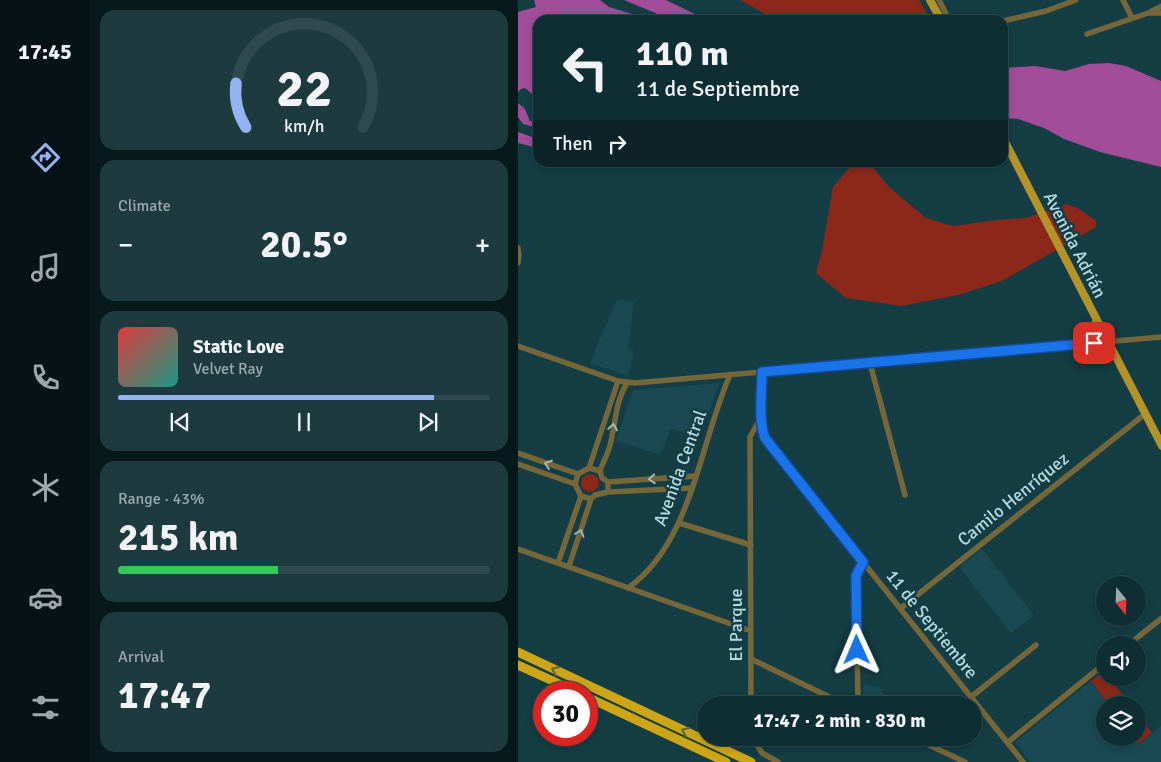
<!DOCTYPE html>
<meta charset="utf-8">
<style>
body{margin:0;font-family:Signika,sans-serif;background:#1d3a3f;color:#f1f3f6;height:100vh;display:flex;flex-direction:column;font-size:19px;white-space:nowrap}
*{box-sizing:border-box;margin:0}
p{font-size:16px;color:#9ba8ac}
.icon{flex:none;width:28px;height:28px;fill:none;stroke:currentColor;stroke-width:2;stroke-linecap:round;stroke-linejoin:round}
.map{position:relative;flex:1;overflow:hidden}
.sheet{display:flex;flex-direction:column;gap:10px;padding:10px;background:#08191c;width:428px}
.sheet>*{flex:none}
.banner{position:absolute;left:15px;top:15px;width:475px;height:152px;border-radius:15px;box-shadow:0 2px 8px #0003,0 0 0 1px #2f4a4e;background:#0f2e33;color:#f1f3f6;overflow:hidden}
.needle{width:32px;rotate:161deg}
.tools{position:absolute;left:578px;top:576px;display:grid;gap:10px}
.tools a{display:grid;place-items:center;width:50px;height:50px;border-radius:50%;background:#0f2e33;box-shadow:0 2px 8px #0003,0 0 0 1px #2f4a4e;font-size:25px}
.speed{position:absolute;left:15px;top:681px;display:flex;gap:10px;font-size:25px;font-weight:700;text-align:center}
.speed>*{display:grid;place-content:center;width:65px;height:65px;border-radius:50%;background:#0f2e33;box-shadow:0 2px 8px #0003,0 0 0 1px #2f4a4e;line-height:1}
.speed .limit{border:8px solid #d22;background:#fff;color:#111}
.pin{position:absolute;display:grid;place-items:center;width:42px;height:42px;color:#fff;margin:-21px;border-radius:10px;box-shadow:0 2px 8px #0006}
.me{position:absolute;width:55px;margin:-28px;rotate:359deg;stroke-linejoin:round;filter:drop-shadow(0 0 4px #0008)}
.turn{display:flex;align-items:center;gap:18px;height:105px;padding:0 20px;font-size:22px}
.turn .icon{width:65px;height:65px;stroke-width:2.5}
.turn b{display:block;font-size:35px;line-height:42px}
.then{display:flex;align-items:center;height:48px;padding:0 20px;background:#0003;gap:10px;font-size:19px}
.big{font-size:38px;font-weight:700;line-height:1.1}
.sheet .widget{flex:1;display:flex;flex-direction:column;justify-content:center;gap:8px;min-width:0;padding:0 18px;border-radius:15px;background:#1d3a3f}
.sheet .dial{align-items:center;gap:0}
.dial svg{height:130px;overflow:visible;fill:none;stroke:#2f4a4e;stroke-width:7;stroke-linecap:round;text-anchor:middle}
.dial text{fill:#f1f3f6;stroke:none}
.song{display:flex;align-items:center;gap:15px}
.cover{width:60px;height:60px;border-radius:8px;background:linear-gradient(135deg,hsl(0 70% 55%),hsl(170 70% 35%))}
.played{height:5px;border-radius:2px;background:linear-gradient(90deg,#95b2f1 85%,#2f4a4e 85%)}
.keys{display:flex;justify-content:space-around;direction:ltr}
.heat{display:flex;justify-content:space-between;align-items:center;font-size:28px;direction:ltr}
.charge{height:8px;border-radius:4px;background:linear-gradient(90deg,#34c759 43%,#2f4a4e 0)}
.trip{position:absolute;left:179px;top:696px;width:285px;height:50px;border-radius:25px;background:#0f2e33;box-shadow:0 2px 8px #0003,0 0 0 1px #2f4a4e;font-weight:700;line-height:50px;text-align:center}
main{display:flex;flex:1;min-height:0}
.menu{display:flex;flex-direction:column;width:90px;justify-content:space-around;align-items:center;background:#061214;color:#9ba8ac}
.menu .icon{width:35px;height:35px}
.menu .active{color:#95b2f1}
.menu b{font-size:22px;color:#f1f3f6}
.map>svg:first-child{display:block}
</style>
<main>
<nav class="menu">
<b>17:45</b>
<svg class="icon active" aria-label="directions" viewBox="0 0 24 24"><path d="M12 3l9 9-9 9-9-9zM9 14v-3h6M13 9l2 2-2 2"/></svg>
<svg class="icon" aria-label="music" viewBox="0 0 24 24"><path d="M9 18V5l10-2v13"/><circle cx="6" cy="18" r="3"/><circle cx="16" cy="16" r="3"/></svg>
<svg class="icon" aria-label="phone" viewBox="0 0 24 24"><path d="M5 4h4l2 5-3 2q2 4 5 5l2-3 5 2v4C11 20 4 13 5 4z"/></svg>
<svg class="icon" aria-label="climate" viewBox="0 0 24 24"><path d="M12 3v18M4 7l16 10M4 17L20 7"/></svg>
<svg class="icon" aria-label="car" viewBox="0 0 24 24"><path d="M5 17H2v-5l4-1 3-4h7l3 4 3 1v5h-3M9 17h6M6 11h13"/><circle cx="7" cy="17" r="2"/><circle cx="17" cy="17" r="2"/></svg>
<svg class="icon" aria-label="filters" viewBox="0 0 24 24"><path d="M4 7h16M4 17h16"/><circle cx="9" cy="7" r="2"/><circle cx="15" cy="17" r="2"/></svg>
</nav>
<section class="sheet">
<div class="widget dial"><svg viewBox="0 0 100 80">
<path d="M14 69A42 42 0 1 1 86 69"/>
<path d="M14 69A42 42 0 0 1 8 42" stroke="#95b2f1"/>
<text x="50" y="56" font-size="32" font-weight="700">22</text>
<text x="50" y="72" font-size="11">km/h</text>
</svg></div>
<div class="widget"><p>Climate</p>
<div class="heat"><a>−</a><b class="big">20.5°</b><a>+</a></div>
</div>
<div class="widget">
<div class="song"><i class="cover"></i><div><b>Static Love</b><p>Velvet Ray</p></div></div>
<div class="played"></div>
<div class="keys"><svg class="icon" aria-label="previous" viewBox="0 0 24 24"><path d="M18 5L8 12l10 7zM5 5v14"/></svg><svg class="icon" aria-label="pause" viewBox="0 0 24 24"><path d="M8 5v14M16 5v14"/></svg><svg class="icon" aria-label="next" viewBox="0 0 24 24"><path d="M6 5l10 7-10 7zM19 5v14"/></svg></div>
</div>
<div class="widget"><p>Range · 43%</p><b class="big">215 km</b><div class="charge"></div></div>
<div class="widget"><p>Arrival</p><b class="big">17:47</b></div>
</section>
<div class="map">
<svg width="644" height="762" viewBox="0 0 644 762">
<rect width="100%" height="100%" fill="#143d44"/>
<path fill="#194952" d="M102 299 116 302 110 350 116 351 110 376 72 363 98 301Z
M202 383 182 436 153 429 142 455 98 441 115 390Z
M464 549 516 615 493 633 441 567Z
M573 681 591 705H586V738H615L620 744 643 726V762H512L497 742Z
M345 685 361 687 374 705H346Z"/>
<path fill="#8b281a" d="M222 0H401L413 20H258Z
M347 163H351L371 187 408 218 435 226 478 220 508 218 549 204 561 209 578 221V227L484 281 440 295 383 306 328 298 298 273 304 250 315 187 330 169Z
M63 483a9 9 0 1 1 18 0a9 9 0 1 1-18 0Z
M586 671V678H591L613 705H591L573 681Z
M619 713 634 733 620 744 615 738H619Z"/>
<path fill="#a14d99" d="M16 0H82L91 7 134 20H20V99L7 88 3 89 0 92V12L18 7Z
M106 0H148L189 20H154Z
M591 63 608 66 643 81V167L582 152 546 139 526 128 500 119 485 118V68L517 66 547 71 571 64Z
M0 103 7 109 12 121 16 122 20 113V128L5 124 0 117Z
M0 132 20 139V148L0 143Z"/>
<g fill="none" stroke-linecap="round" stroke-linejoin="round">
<path stroke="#76673a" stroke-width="5.5" d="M421 0 431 20
M605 0 614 18
M632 12 644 6
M485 21 528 11 558 0
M569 34 630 13H644
M0 248 1 255 0 263
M0 346 100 381 117 383 644 337
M352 363 387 495
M244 372 245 430 249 442 505 762
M0 453 60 474
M0 464 57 484
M71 468 100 381
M82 471C85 462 90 454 92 445 98 423 97 402 109 383
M90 482 177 476
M90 492V482L84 478 82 471 71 468 60 474 57 484 63 496 73 499 77 495 90 492 174 488
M161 523 233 545
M0 549 233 631
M40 563 63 496
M51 566 73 499
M110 588C174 543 182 442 212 375
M383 608 627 414
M610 645 644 618
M233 659 328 705
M453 697 518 645
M233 705 232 437 243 417
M340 705 338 576 345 562
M235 738 244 753 260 762
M396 738 447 762
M490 742 586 664"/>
<path stroke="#b4942a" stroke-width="8" d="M412 0 423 20
M485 138 644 446
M565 344 575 335 578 321"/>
<path stroke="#cda617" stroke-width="9" d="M0 652 233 762
M0 665 59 692
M69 697 208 762"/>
</g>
<defs><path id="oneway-chevron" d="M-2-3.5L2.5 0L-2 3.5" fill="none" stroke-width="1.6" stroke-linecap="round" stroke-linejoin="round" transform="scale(1.25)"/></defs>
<g stroke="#a3b8af">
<use href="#oneway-chevron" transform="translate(95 427) rotate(-81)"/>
<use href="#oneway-chevron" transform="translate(30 464) rotate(-160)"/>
<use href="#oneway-chevron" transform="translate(134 479) rotate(176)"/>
<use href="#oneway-chevron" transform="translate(62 533) rotate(-72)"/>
</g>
<g stroke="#5e6732">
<use href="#oneway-chevron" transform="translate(37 670) rotate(-155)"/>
<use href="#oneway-chevron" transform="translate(167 731) rotate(-155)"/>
</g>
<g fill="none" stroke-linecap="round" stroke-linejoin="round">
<g stroke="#114b97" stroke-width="12">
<path id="route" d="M339 650 338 576 345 562 247 438C240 421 244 391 244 372L576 343"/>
</g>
<use href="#route" stroke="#1a73e8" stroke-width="9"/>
</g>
<g text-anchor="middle" stroke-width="5" stroke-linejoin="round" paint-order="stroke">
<g font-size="18" fill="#b6dae1" stroke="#143d44">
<text transform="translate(557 245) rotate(63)" y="6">Avenida Adrián</text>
<text transform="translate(162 468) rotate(-70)" y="6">Avenida Central</text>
<text transform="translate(495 499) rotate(-39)" y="6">Camilo Henríquez</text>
<text transform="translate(414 624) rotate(51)" y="6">11 de Septiembre</text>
<text transform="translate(218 625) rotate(-90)" y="6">El Parque</text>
</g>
</g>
</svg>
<div class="tools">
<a><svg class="needle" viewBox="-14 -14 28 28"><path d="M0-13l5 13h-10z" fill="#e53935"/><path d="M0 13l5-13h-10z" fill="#9ba8ac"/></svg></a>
<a><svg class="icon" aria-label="sound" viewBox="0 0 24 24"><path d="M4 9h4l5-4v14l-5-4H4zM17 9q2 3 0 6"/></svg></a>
<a><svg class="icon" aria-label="layers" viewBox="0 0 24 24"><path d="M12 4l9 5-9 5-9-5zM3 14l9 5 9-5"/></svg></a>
</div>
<div class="speed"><div class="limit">30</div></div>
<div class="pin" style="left:576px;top:343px;background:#d93025"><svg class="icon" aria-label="arrive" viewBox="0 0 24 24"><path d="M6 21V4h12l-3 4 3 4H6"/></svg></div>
<svg class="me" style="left:339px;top:650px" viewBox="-20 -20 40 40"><path d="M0-17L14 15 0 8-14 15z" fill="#1a73e8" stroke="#fff" stroke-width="4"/></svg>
<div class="trip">17:47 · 2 min · 830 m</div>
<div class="banner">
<div class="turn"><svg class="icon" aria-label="left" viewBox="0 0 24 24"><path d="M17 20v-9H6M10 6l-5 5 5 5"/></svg><div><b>110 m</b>11 de Septiembre</div></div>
<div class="then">Then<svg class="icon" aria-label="right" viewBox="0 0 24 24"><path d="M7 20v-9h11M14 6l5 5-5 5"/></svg></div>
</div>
</div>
</main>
